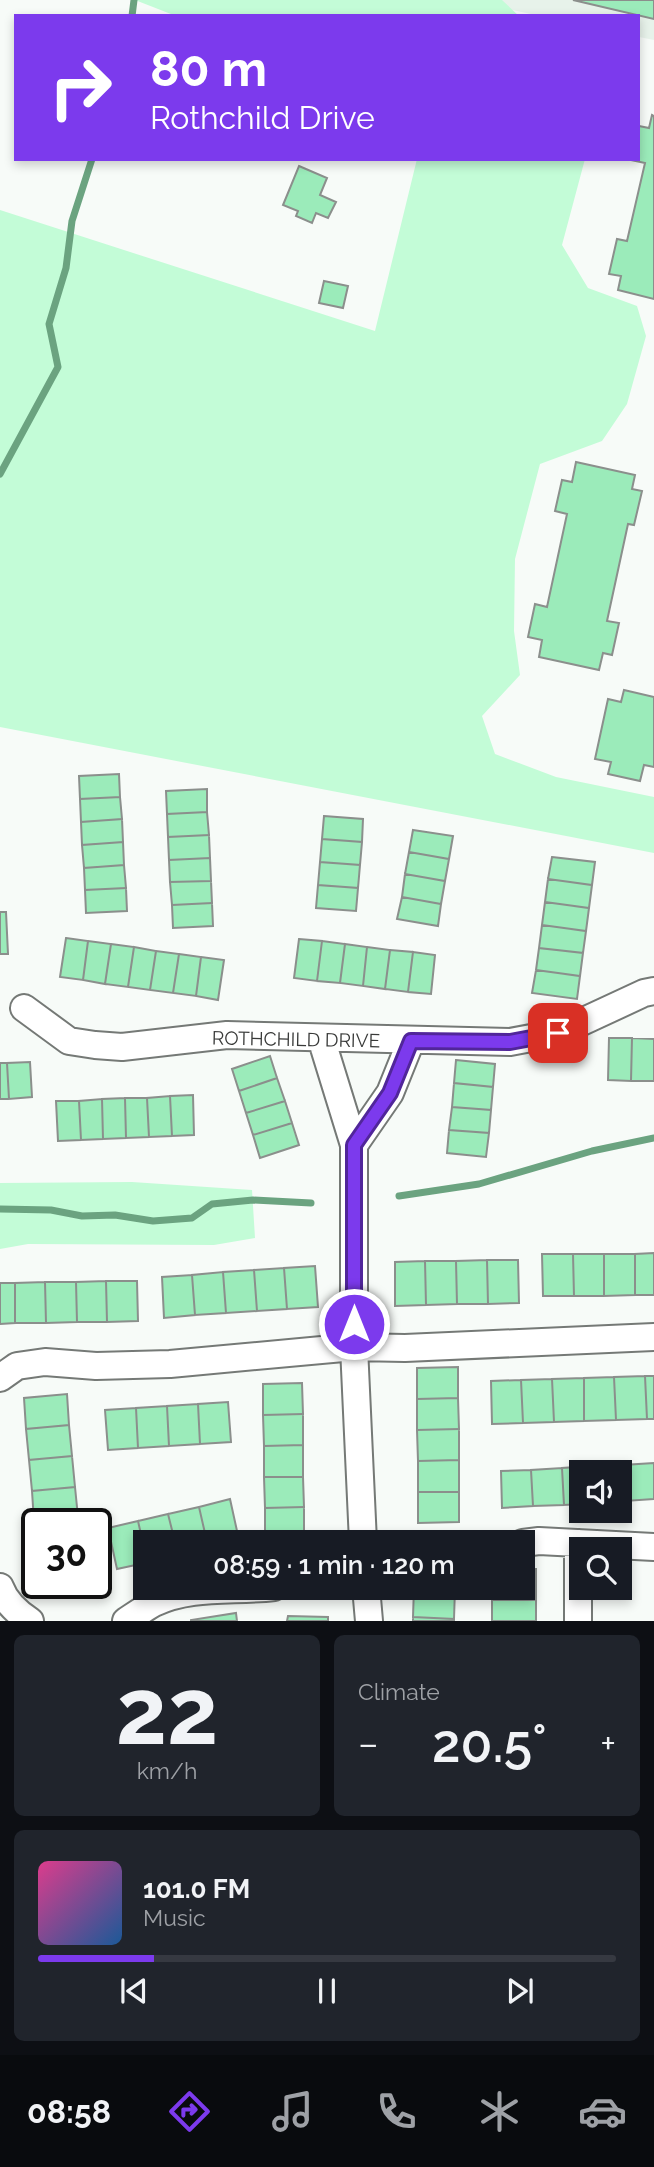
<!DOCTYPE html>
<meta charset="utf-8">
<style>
body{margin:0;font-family:Raleway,sans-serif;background:#20242c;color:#f1f3f6;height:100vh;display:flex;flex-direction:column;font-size:26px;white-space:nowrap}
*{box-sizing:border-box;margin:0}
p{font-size:23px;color:#9ea1a6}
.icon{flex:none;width:38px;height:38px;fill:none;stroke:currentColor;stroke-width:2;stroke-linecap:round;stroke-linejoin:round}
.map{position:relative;height:1621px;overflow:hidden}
.sheet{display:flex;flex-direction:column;gap:14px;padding:14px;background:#0d0f14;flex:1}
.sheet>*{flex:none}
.top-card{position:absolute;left:14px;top:14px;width:626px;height:147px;border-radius:0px;box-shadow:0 4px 10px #0003;background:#7c3aed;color:#fff;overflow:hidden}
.tools{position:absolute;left:569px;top:1460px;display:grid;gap:14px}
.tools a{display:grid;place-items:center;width:63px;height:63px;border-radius:0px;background:#171b24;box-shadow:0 4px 10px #0003;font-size:35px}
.speed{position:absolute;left:21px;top:1508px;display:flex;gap:14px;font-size:35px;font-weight:700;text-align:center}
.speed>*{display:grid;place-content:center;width:91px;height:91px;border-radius:50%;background:#171b24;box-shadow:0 4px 10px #0003;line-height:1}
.speed .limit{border:4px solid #111;border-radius:10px;background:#fff;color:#111}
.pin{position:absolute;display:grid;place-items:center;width:60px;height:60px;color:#fff;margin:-30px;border-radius:14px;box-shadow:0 4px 10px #0006}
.me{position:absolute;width:77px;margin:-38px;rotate:0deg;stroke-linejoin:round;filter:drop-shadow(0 0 5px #0008)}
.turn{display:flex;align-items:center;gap:24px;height:147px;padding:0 21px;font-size:32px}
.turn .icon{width:91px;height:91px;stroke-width:2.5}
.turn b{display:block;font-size:49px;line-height:60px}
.big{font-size:52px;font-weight:600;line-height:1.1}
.sheet .card{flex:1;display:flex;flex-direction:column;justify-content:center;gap:10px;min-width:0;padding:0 24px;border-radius:10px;background:#20242c}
.sheet .dial{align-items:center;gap:0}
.dial b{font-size:91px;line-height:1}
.song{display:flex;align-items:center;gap:21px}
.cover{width:84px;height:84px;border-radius:10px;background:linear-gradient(135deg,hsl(330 70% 55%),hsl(210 70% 35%))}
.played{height:7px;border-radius:4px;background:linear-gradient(90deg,#7c3aed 20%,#363941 20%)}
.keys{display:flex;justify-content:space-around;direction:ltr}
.heat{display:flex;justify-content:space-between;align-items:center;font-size:38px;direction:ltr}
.sheet .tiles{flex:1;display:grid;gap:14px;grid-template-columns:1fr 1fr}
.card:last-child{grid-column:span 2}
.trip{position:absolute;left:133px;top:1530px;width:402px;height:70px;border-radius:0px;background:#171b24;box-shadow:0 4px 10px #0003;font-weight:600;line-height:70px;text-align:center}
.tab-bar{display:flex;height:112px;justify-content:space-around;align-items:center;background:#090b0e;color:#9ea1a6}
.tab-bar .icon{width:49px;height:49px}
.tab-bar .current{color:#7c3aed}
.tab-bar b{font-size:32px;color:#f1f3f6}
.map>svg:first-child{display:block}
</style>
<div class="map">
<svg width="654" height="1621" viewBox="0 0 654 1621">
<rect width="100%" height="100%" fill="#f7fbf8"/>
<path fill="#e7f2ea" d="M466 0H654V40L639 37V16H540Z"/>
<path fill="#c3fcd7" d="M135 0H502L519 16H176Z
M417 159H585L562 245 588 288 637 306 646 336 627 404 602 441 540 464 515 559 514 631 520 675 482 716 495 754 556 777 654 797V853L0 727V210L375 331Z
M132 1182 252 1190 255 1238 214 1245 28 1244 0 1249V1183Z"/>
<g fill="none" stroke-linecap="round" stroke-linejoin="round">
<path stroke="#6ba380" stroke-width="7" d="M132 16 134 0
M0 474 58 367 49 324 66 268 72 221 92 159
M399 1196 479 1184 592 1151 654 1138
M0 1209 51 1210 82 1216 115 1215 153 1221 192 1218 212 1204 253 1200 311 1203"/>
</g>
<path fill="#9bebba" stroke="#8b8f8c" stroke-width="2" d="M573 0H654V19Z
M652 115 654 116V299L618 290 621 276 609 274 617 239 627 241 645 163 631 160 639 159V126L649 128Z
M299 166 327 178 320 195 336 202 328 218 316 213 312 223 296 216 298 211 283 205Z
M324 281 348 286 343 308 319 303Z
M576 462 635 475 632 489 642 491 634 525 628 524 607 621 619 623 612 655 603 653 599 670 539 657 542 640 528 637 535 604 547 607 567 514 555 511 562 480 572 482Z
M624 690 654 697V767L644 765 640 781 608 774 611 762 595 759 608 699 621 702Z
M119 774 120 797 80 799 79 776Z
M207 789V812L167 814 166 791Z
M120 797 122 819 81 822 80 799Z
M207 812 209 835 168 837 167 814Z
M324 816 363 819 362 842 322 839Z
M122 819 123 842 82 845 81 822Z
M413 830 453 836 449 859 409 852Z
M209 835 210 858 169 860 168 837Z
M322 839 362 842 360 865 320 862Z
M123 842 124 865 84 868 82 845Z
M409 852 449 859 445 881 405 874Z
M552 857 595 862 592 885 548 879Z
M210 858 211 881 170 882 169 860Z
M320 862 360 865 358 888 318 885Z
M124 865 126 888 85 890 84 868Z
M405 874 445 881 441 904 402 897Z
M548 879 592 885 589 908 545 902Z
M211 881 212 903 172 905 170 882Z
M318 885 358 888 356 911 316 908Z
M126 888 127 911 86 913 85 890Z
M402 897 441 904 438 926 397 919Z
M545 902 589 908 586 931 542 925Z
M212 903 213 926 173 928 172 905Z
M0 912H6L8 954H0Z
M542 925 586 931 583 953 539 948Z
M66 938 88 941 83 980 60 977Z
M299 939 322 941 317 981 294 978Z
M88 941 111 944 105 984 83 980Z
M322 941 345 944 340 983 317 981Z
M111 944 134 947 128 987 105 984Z
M345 944 367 947 363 986 340 983Z
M134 947 156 951 150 990 128 987Z
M367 947 390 950 385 989 363 986Z
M539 948 583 953 580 976 536 970Z
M390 950 413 952 408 992 385 989Z
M156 951 179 954 173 993 150 990Z
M413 952 435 955 431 994 408 992Z
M179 954 201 957 196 996 173 993Z
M201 957 224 960 218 1000 196 996Z
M536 970 580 976 577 999 532 993Z
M609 1038H632L631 1081 608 1080Z
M632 1038 654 1039V1081H631Z
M270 1056 277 1078 239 1091 232 1069Z
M456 1060 495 1064 493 1087 454 1083Z
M30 1062 32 1097 9 1099 7 1063Z
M0 1063H7L9 1099H0Z
M277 1078 285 1101 246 1113 239 1091Z
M454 1083 493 1087 491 1110 452 1107Z
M193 1095 194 1135 172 1136 170 1096Z
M170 1096 172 1136 149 1137 147 1098Z
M125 1098 126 1138 103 1139 102 1099Z
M125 1098H147L149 1137 126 1138Z
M102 1099 103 1139 81 1140 79 1101Z
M56 1101H79L81 1140 58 1141Z
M285 1101 292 1123 253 1135 246 1113Z
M452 1107 491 1110 489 1133 449 1130Z
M292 1123 299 1145 260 1158 253 1135Z
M449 1130 489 1133 486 1157 447 1153Z
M654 1253V1295H635V1254Z
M542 1254H573L574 1296H543Z
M573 1254H604V1296H574Z
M604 1254H635V1295L604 1296Z
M487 1260H518L519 1303 488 1304Z
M487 1260 488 1304H457L456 1261Z
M425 1261 426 1305 395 1306V1262Z
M425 1261H456L457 1304 426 1305Z
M315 1266 318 1307 287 1309 284 1268Z
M284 1268 287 1309 257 1311 254 1270Z
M254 1270 257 1311 226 1313 223 1272Z
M223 1272 226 1313 195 1315 192 1275Z
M192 1275 195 1315 164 1318 162 1277Z
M106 1281H137L138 1321 107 1322Z
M106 1281 107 1322H77L76 1282Z
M45 1282 46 1323H15V1283Z
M45 1282H76L77 1322 46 1323Z
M0 1283H15V1323L0 1324Z
M458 1367V1398L417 1399V1368Z
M645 1376H654V1419H647Z
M645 1376 647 1419 616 1420 614 1377Z
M614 1377 616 1420 584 1421V1378Z
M584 1378V1421L554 1422 552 1379Z
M552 1379 554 1422 523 1423 521 1380Z
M521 1380 523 1423 492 1424 491 1381Z
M302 1383 303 1414 263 1415V1384Z
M67 1394 69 1425 26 1429 24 1398Z
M458 1398 459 1429 417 1430V1399Z
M228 1402 231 1442 200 1444 198 1404Z
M198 1404 200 1444 169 1446 167 1406Z
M167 1406 169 1446 138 1448 136 1408Z
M136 1408 138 1448 108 1450 105 1410Z
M303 1414V1445L264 1446 263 1415Z
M69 1425 72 1456 29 1460 26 1429Z
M459 1429V1460L418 1461 417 1430Z
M303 1445V1477H264V1446Z
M72 1456 75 1487 32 1491 29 1460Z
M459 1460V1492H418V1461Z
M654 1463V1499L625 1501 623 1465Z
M623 1465 625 1501H620V1472H593L592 1466Z
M592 1466 593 1472H581V1504L564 1505 562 1468Z
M562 1468 564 1505 533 1506 531 1470Z
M531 1470 533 1506 502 1508 501 1471Z
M264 1477H303L304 1507 265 1508Z
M75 1487 78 1517 34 1522 32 1491Z
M418 1492H459V1522L418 1523Z
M230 1499 239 1540 207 1542 199 1507Z
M199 1507 207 1542H175L168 1514Z
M304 1507V1538L265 1539V1508Z
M168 1514 175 1542H145V1552L138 1521Z
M78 1517V1524H37V1545L34 1522Z
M138 1521 145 1552V1563L117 1569 108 1528Z
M523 1569H536V1600H492V1587H523Z
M414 1587 455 1588 454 1619 413 1617Z
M492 1600H536V1621H492Z
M236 1613 237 1621H191V1620Z
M288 1616 328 1617V1621H287Z
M413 1617 454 1619V1621H413Z"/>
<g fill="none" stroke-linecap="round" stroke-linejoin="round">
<g stroke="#757976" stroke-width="30">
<path id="minor" d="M24 1008 69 1041 95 1045 122 1047 227 1035 510 1042 558 1033 644 993 654 991
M321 1038 354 1145V1347L363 1542
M354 1145 390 1093 411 1041
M0 1378 17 1366 45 1362 96 1366 170 1364 354 1347 405 1348 654 1337
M523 1543 539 1541 654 1547
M578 1543V1621
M0 1587C5 1601 18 1613 30 1621
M366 1587 369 1621
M126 1621C135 1615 145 1608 154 1603 192 1585 234 1592 274 1587"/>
</g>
<use href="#minor" stroke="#fff" stroke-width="26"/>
</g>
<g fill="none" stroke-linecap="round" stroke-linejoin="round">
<g stroke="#51269a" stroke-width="18">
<path id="route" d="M354 1324V1145L390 1093 411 1041 510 1042 558 1033"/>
</g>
<use href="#route" stroke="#7c3aed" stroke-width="12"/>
</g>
<g text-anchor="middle" stroke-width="5" stroke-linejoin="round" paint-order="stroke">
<g font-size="19" fill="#393a39" stroke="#fff">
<text transform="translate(296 1039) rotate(1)" y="7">ROTHCHILD DRIVE</text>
</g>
</g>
</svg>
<div class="tools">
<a><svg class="icon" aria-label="sound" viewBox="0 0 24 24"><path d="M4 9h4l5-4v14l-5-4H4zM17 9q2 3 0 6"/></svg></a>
<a><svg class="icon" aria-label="search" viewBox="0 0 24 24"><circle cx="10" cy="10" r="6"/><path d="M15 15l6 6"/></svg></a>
</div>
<div class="speed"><div class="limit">30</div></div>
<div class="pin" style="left:558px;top:1033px;background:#d93025"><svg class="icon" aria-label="arrive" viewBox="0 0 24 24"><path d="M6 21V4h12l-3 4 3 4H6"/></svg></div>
<svg class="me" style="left:354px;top:1324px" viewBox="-20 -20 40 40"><circle r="17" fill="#7c3aed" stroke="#fff" stroke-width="3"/><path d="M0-11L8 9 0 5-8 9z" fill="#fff"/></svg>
<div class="trip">08:59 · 1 min · 120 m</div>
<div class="top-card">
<div class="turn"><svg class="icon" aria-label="right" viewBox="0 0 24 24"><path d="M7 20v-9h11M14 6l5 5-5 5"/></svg><div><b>80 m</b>Rothchild Drive</div></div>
</div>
</div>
<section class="sheet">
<div class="tiles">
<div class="card dial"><b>22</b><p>km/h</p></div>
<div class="card"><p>Climate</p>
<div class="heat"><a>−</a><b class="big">20.5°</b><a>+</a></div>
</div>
<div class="card">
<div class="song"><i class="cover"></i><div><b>101.0 FM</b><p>Music</p></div></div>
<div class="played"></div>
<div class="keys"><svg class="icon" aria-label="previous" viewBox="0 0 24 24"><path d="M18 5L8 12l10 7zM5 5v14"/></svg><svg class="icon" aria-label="pause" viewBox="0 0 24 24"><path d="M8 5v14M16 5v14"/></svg><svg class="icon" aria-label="next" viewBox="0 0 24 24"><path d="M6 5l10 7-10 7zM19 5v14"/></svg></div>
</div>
</div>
</section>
<nav class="tab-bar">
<b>08:58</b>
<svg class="icon current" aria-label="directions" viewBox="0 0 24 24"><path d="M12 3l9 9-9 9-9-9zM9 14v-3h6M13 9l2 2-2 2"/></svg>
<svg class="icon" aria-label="music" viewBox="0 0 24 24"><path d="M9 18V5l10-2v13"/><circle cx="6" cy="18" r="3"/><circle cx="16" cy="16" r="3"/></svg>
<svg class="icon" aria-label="phone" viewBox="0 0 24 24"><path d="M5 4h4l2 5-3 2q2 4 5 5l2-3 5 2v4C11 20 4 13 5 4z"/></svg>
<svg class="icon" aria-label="climate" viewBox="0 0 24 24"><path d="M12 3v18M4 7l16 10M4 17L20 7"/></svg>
<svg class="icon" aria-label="car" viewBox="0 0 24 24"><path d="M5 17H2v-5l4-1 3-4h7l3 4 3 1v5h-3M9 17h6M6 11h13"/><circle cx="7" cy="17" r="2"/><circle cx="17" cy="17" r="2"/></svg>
</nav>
